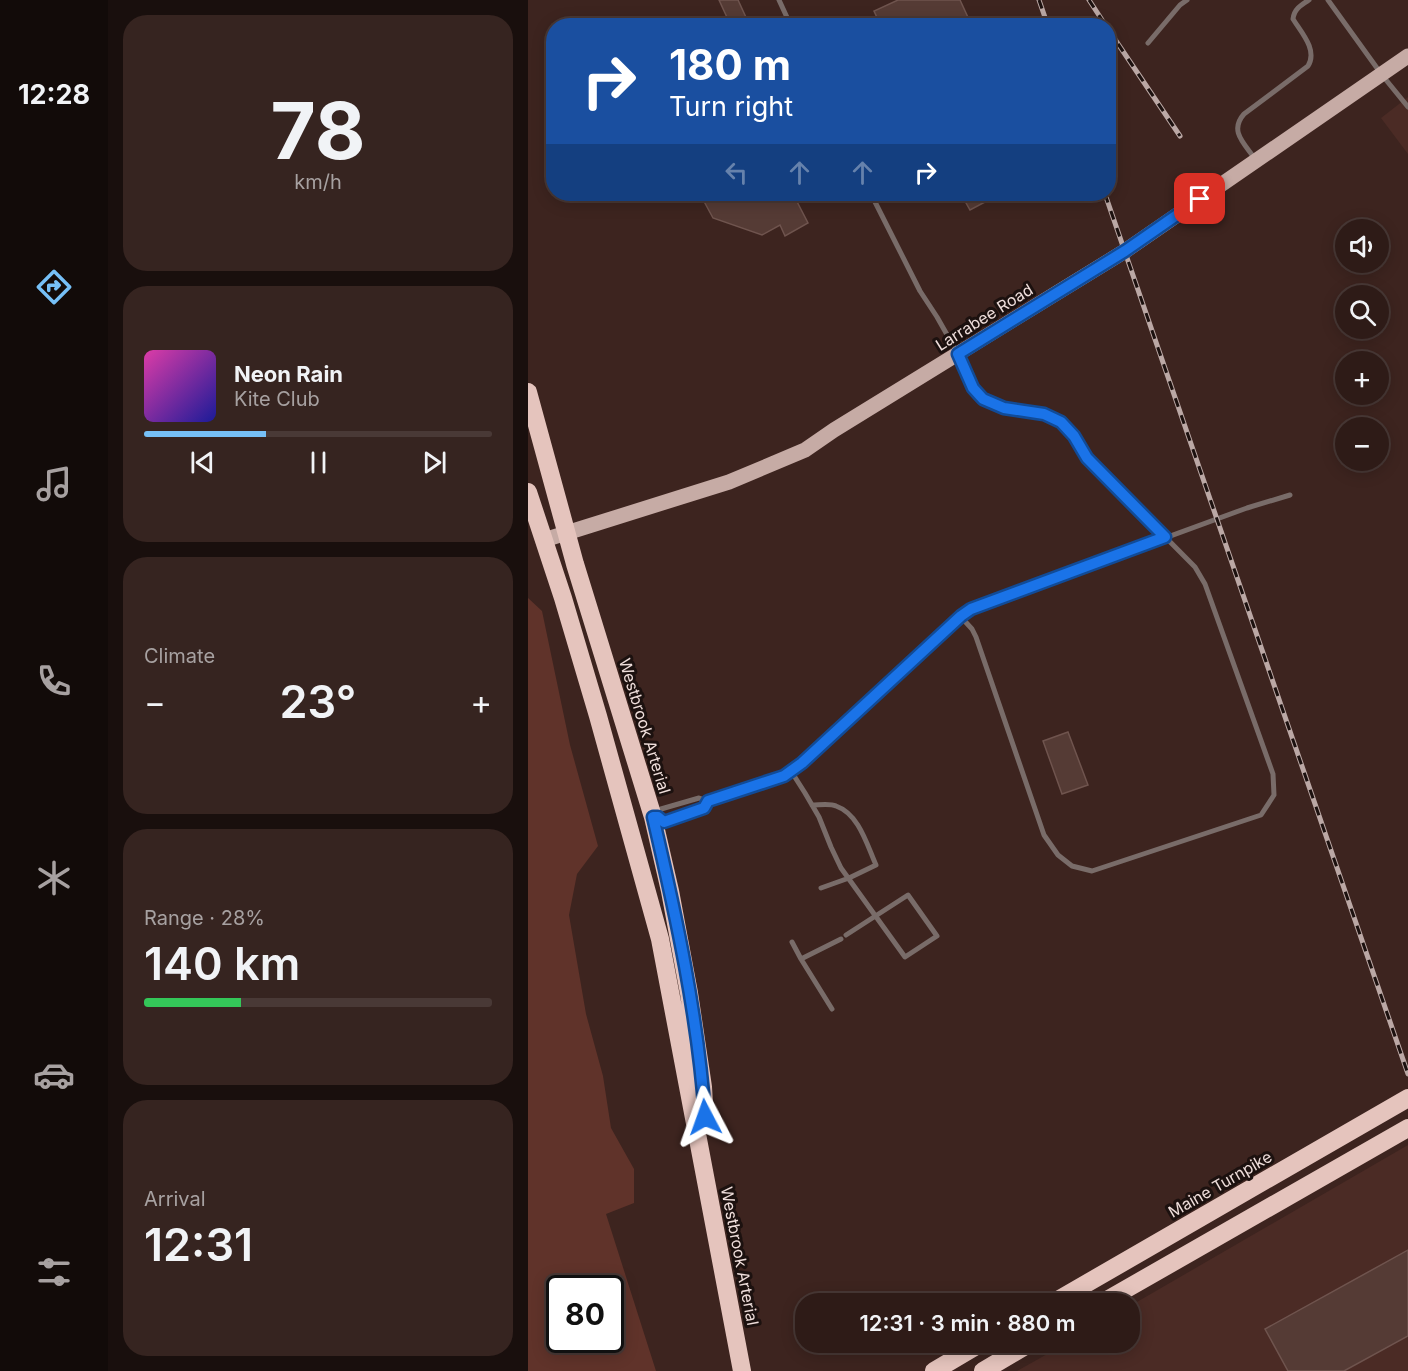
<!DOCTYPE html>
<meta charset="utf-8">
<style>
body{margin:0;font-family:Inter,sans-serif;background:#362420;color:#f1f3f6;height:100vh;display:flex;flex-direction:column;font-size:22px;white-space:nowrap}
*{box-sizing:border-box;margin:0}
p{font-size:20px;color:#a7a1a1}
.icon{flex:none;width:33px;height:33px;fill:none;stroke:currentColor;stroke-width:2;stroke-linecap:round;stroke-linejoin:round}
.map{position:relative;flex:1;overflow:hidden}
.details{display:flex;flex-direction:column;gap:15px;padding:15px;background:#190f0d;width:420px}
.details>*{flex:none}
.hud{position:absolute;left:18px;top:18px;width:570px;height:183px;border-radius:24px;box-shadow:0 3px 15px #0003,0 0 0 2px #493936;background:#1a4fa0;color:#fff;overflow:hidden}
.buttons{position:absolute;left:807px;top:219px;display:grid;gap:12px}
.buttons a{display:grid;place-items:center;width:54px;height:54px;border-radius:50%;background:#2e1b17;box-shadow:0 3px 15px #0003,0 0 0 2px #493936;font-size:30px}
.speed{position:absolute;left:18px;top:1275px;display:flex;gap:12px;font-size:30px;font-weight:700;text-align:center}
.speed>*{display:grid;place-content:center;width:78px;height:78px;border-radius:50%;background:#2e1b17;box-shadow:0 3px 15px #0003,0 0 0 2px #493936;line-height:1}
.speed .limit{border:3px solid #111;border-radius:9px;background:#fff;color:#111}
.pin{position:absolute;display:grid;place-items:center;width:51px;height:51px;color:#fff;margin:-26px;border-radius:12px;box-shadow:0 3px 9px #0006}
.me{position:absolute;width:66px;margin:-33px;rotate:356deg;stroke-linejoin:round;filter:drop-shadow(0 0 4px #0008)}
.turn{display:flex;align-items:center;gap:21px;height:126px;padding:0 24px;font-size:27px}
.turn .icon{width:78px;height:78px;stroke-width:2.5}
.turn b{display:block;font-size:42px;line-height:51px}
.lanes{display:flex;align-items:center;height:57px;padding:0 24px;background:#0003;justify-content:center;gap:30px;direction:ltr}
.lanes .off{opacity:.35}
.big{font-size:45px;font-weight:600;line-height:1.1}
.details .widget{flex:1;display:flex;flex-direction:column;justify-content:center;gap:9px;min-width:0;padding:0 21px;border-radius:24px;background:#362420}
.details .dial{align-items:center;gap:0}
.dial b{font-size:78px;line-height:1}
.song{display:flex;align-items:center;gap:18px}
.cover{width:72px;height:72px;border-radius:9px;background:linear-gradient(135deg,hsl(320 70% 55%),hsl(240 70% 35%))}
.played{height:6px;border-radius:3px;background:linear-gradient(90deg,#76c0f7 35%,#493936 35%)}
.keys{display:flex;justify-content:space-around;direction:ltr}
.heat{display:flex;justify-content:space-between;align-items:center;font-size:33px;direction:ltr}
.charge{height:9px;border-radius:4px;background:linear-gradient(90deg,#34c759 28%,#493936 0)}
.trip{position:absolute;left:267px;top:1293px;width:345px;height:60px;border-radius:24px;background:#2e1b17;box-shadow:0 3px 15px #0003,0 0 0 2px #493936;font-weight:600;line-height:60px;text-align:center}
main{display:flex;flex:1;min-height:0}
.dock{display:flex;flex-direction:column;width:108px;justify-content:space-around;align-items:center;background:#120b09;color:#a7a1a1}
.dock .icon{width:42px;height:42px}
.dock .on{color:#76c0f7}
.dock b{font-size:27px;color:#f1f3f6}
.map>svg:first-child{display:block}
</style>
<main>
<nav class="dock">
<b>12:28</b>
<svg class="icon on" aria-label="directions" viewBox="0 0 24 24"><path d="M12 3l9 9-9 9-9-9zM9 14v-3h6M13 9l2 2-2 2"/></svg>
<svg class="icon" aria-label="music" viewBox="0 0 24 24"><path d="M9 18V5l10-2v13"/><circle cx="6" cy="18" r="3"/><circle cx="16" cy="16" r="3"/></svg>
<svg class="icon" aria-label="phone" viewBox="0 0 24 24"><path d="M5 4h4l2 5-3 2q2 4 5 5l2-3 5 2v4C11 20 4 13 5 4z"/></svg>
<svg class="icon" aria-label="climate" viewBox="0 0 24 24"><path d="M12 3v18M4 7l16 10M4 17L20 7"/></svg>
<svg class="icon" aria-label="car" viewBox="0 0 24 24"><path d="M5 17H2v-5l4-1 3-4h7l3 4 3 1v5h-3M9 17h6M6 11h13"/><circle cx="7" cy="17" r="2"/><circle cx="17" cy="17" r="2"/></svg>
<svg class="icon" aria-label="filters" viewBox="0 0 24 24"><path d="M4 7h16M4 17h16"/><circle cx="9" cy="7" r="2"/><circle cx="15" cy="17" r="2"/></svg>
</nav>
<section class="details">
<div class="widget dial"><b>78</b><p>km/h</p></div>
<div class="widget">
<div class="song"><i class="cover"></i><div><b>Neon Rain</b><p>Kite Club</p></div></div>
<div class="played"></div>
<div class="keys"><svg class="icon" aria-label="previous" viewBox="0 0 24 24"><path d="M18 5L8 12l10 7zM5 5v14"/></svg><svg class="icon" aria-label="pause" viewBox="0 0 24 24"><path d="M8 5v14M16 5v14"/></svg><svg class="icon" aria-label="next" viewBox="0 0 24 24"><path d="M6 5l10 7-10 7zM19 5v14"/></svg></div>
</div>
<div class="widget"><p>Climate</p>
<div class="heat"><a>−</a><b class="big">23°</b><a>+</a></div>
</div>
<div class="widget"><p>Range · 28%</p><b class="big">140 km</b><div class="charge"></div></div>
<div class="widget"><p>Arrival</p><b class="big">12:31</b></div>
</section>
<div class="map">
<svg width="880" height="1371" viewBox="0 0 880 1371">
<rect width="100%" height="100%" fill="#3d241f"/>
<path fill="#4b2b25" d="M880 97V154L853 118Z
M880 1145V1371H489L539 1343 602 1342V1306Z"/>
<path fill="#60332a" fill-rule="evenodd" d="M0 598 14 611 42 745 70 846 49 874 41 915 58 1014 75 1076 83 1128 106 1169V1203L78 1214 128 1371H0ZM32 1288H82V1340H32Z"/>
<path fill="#553b35" stroke="#6f544e" stroke-width="1.5" d="M191 0H210L222 26H203Z
M370 0H432L444 26H353L346 11Z
M172 194H265L280 223 257 236 252 225 234 235 185 218Z
M433 194H472L442 210Z
M540 732 560 785 534 794 515 741Z
M880 1250V1336L816 1371H760L737 1329Z"/>
<g fill="none" stroke-linecap="round" stroke-linejoin="round">
<path stroke="#796c69" stroke-width="5" d="M251 0 263 26
M800 0 854 75 880 107
M620 43 652 5 659 0
M727 159C716 143 701 131 716 114L780 66C790 50 773 32 765 19 766 9 773 5 781 0
M343 194 392 291 409 317 430 354 445 388 455 399 476 408 516 414 533 422 545 436 559 458 667 567 677 584 745 774 746 795 733 815 564 871 544 866 530 855 516 835 448 637 444 629 433 617
M263 771 277 793 291 817 303 847 313 868 377 957 409 936 380 895 318 935
M284 805C291 805 302 803 308 806 331 814 339 845 348 865L321 878 293 888
M130 817 133 809 171 798 180 801 257 776 274 763 433 617 443 609 719 508 762 495
M130 817 136 822 176 808 180 801
M264 942 273 959
M304 1009 273 959 313 939"/>
<path stroke="#c6aba5" stroke-width="15" d="M16 540 201 482 277 450 306 430 597 251 880 56"/>
<path stroke="#e5c4bd" stroke-width="18" d="M0 392 47 564 125 817 142 891 161 993 175 1087 177 1119
M0 492 35 598 70 716 132 939 214 1371
M523 1304 880 1098
M572 1304 880 1128
M406 1371 455 1342
M455 1371 504 1342"/>
<g stroke="#bba8a5" stroke-width="5">
<path id="rail" d="M511 0 520 26
M561 0 578 26
M580 29 652 136
M577 194 880 1074"/>
</g>
<use href="#rail" stroke="#1c110f" stroke-width="3" stroke-dasharray="9" stroke-linecap="butt"/>
</g>
<g fill="none" stroke-linecap="round" stroke-linejoin="round">
<g stroke="#114b97" stroke-width="15">
<path id="route" d="M177 1117C170 1016 148 915 125 817H130L136 822 176 808 180 801 256 776 274 763 433 616 443 609 637 537 559 458 546 436 533 422 516 414 476 408 455 399 445 388 430 354 597 251 672 199"/>
</g>
<use href="#route" stroke="#1a73e8" stroke-width="10"/>
</g>
<g text-anchor="middle" stroke-width="6" stroke-linejoin="round" paint-order="stroke">
<g font-size="16" fill="#efdedb" stroke="#1c110f">
<text transform="translate(456 317) rotate(-32)" y="6">Larrabee Road</text>
<text transform="translate(117 726) rotate(73)" y="6">Westbrook Arterial</text>
<text transform="translate(692 1184) rotate(-30)" y="6">Maine Turnpike</text>
<text transform="translate(212 1256) rotate(79)" y="6">Westbrook Arterial</text>
</g>
</g>
</svg>
<div class="buttons">
<a><svg class="icon" aria-label="sound" viewBox="0 0 24 24"><path d="M4 9h4l5-4v14l-5-4H4zM17 9q2 3 0 6"/></svg></a>
<a><svg class="icon" aria-label="search" viewBox="0 0 24 24"><circle cx="10" cy="10" r="6"/><path d="M15 15l6 6"/></svg></a>
<a>+</a>
<a>−</a>
</div>
<div class="speed"><div class="limit">80</div></div>
<div class="pin" style="left:672px;top:199px;background:#d93025"><svg class="icon" aria-label="arrive" viewBox="0 0 24 24"><path d="M6 21V4h12l-3 4 3 4H6"/></svg></div>
<svg class="me" style="left:177px;top:1117px" viewBox="-20 -20 40 40"><path d="M0-17L14 15 0 8-14 15z" fill="#1a73e8" stroke="#fff" stroke-width="4"/></svg>
<div class="trip">12:31 · 3 min · 880 m</div>
<div class="hud">
<div class="turn"><svg class="icon" aria-label="right" viewBox="0 0 24 24"><path d="M7 20v-9h11M14 6l5 5-5 5"/></svg><div><b>180 m</b>Turn right</div></div>
<div class="lanes"><svg class="icon off" aria-label="left" viewBox="0 0 24 24"><path d="M17 20v-9H6M10 6l-5 5 5 5"/></svg><svg class="icon off" aria-label="ahead" viewBox="0 0 24 24"><path d="M12 20V5M6 11l6-6 6 6"/></svg><svg class="icon off" aria-label="ahead" viewBox="0 0 24 24"><path d="M12 20V5M6 11l6-6 6 6"/></svg><svg class="icon" aria-label="right" viewBox="0 0 24 24"><path d="M7 20v-9h11M14 6l5 5-5 5"/></svg></div>
</div>
</div>
</main>
